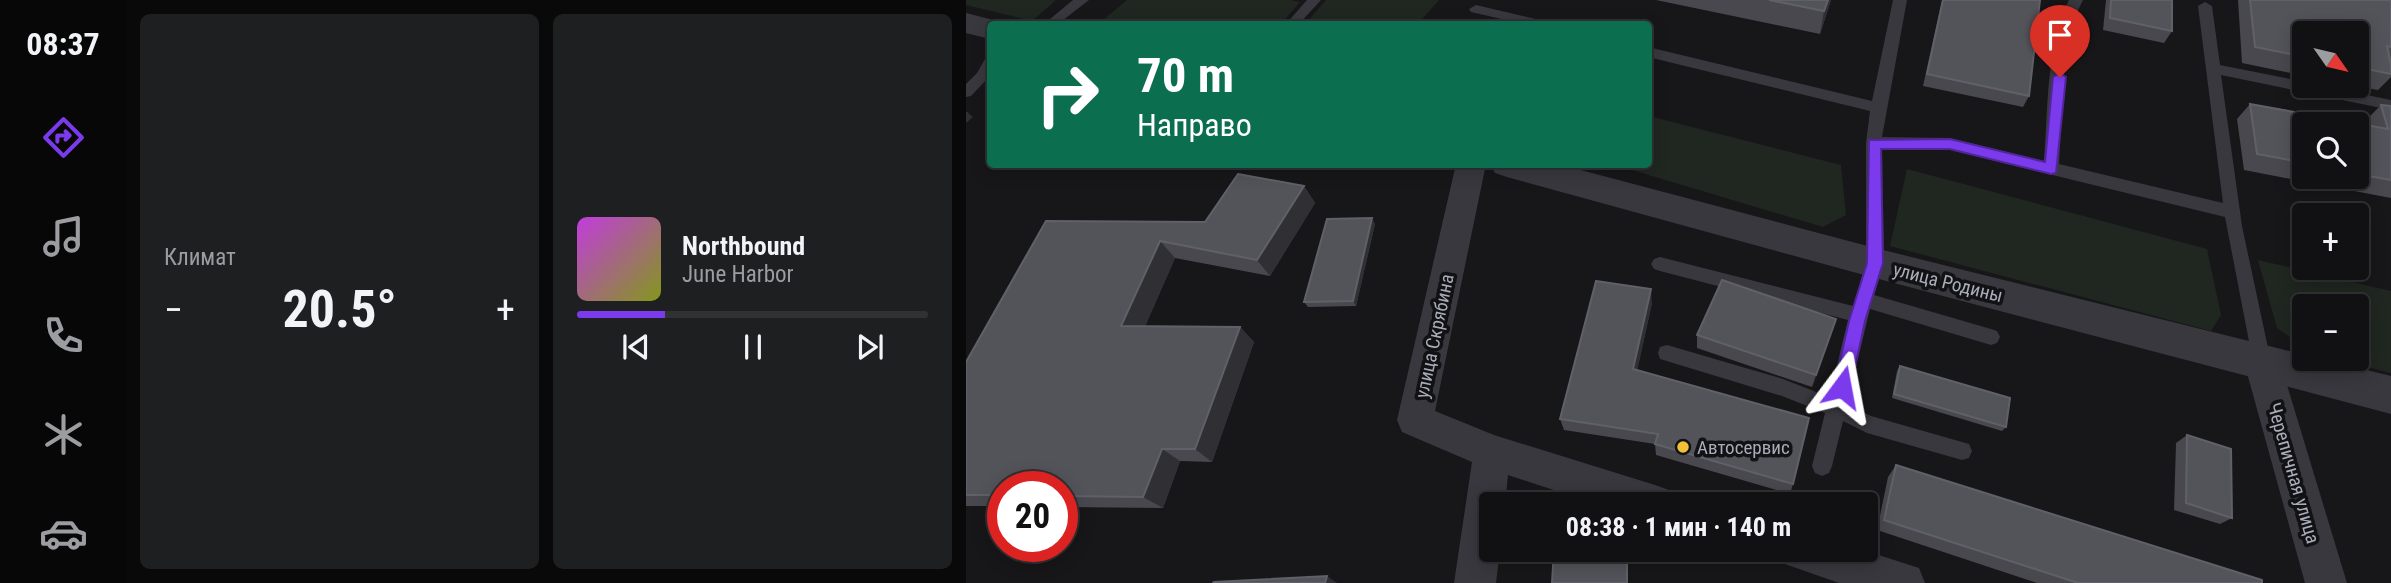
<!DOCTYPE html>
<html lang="ru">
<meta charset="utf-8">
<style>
body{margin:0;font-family:"Roboto Condensed",sans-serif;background:#1e1f21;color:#f1f3f6;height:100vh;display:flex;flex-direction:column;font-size:26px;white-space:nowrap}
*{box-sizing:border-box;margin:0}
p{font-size:23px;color:#9c9da0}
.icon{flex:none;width:38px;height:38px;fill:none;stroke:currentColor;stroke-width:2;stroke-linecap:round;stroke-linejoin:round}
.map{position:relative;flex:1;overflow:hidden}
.drawer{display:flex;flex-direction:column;gap:14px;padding:14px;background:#09090a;width:840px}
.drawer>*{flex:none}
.guide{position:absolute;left:21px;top:21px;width:665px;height:147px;border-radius:7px;box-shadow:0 4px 18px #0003,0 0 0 2px #303133;background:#0b6e4f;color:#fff;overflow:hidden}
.needle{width:46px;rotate:124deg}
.tools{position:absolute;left:1326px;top:21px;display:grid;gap:14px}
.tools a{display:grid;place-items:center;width:77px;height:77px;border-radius:7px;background:#111113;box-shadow:0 4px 18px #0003,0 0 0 2px #303133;font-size:35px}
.speed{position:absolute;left:21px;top:471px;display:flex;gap:14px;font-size:35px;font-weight:700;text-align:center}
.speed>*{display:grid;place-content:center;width:91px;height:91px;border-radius:50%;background:#111113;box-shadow:0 4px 18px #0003,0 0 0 2px #303133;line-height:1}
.speed .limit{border:10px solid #d22;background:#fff;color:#111}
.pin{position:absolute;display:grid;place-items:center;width:60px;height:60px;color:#fff;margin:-72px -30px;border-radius:50% 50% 50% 0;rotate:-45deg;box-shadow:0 0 7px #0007}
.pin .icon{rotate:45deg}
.me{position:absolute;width:77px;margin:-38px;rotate:13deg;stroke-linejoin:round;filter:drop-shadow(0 0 5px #0008)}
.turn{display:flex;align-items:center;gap:24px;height:147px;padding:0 35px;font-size:32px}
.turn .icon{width:91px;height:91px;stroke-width:2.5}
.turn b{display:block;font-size:49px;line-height:60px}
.big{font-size:52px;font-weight:700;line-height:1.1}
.drawer .tile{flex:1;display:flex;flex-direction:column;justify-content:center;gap:10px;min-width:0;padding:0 24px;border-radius:10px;background:#1e1f21}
.song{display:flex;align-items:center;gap:21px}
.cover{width:84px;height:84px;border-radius:10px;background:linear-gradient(135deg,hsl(290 70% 55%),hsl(70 70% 35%))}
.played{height:7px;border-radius:4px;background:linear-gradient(90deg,#7c3aed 25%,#303133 25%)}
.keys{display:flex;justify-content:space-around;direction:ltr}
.heat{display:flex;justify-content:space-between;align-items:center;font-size:38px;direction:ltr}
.drawer .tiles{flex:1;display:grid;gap:14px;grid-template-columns:repeat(2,1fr)}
.trip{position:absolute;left:513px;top:492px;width:399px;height:70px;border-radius:7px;background:#111113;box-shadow:0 4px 18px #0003,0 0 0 2px #303133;font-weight:700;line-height:70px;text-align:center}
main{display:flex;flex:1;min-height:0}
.tab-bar{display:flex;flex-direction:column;width:126px;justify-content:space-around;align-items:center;background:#070708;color:#9c9da0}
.tab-bar .icon{width:49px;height:49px}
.tab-bar .current{color:#7c3aed}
.tab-bar b{font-size:32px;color:#f1f3f6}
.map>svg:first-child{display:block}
</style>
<main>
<nav class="tab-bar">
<b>08:37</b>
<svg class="icon current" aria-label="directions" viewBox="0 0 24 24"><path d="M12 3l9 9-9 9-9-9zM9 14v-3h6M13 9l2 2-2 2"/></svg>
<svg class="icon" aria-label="music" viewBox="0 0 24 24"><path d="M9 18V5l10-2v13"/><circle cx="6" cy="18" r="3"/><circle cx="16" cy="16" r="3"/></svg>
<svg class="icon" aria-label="phone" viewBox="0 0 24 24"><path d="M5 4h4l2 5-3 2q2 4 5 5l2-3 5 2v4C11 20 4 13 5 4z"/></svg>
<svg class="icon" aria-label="climate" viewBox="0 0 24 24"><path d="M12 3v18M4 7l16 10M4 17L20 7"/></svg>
<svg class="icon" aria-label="car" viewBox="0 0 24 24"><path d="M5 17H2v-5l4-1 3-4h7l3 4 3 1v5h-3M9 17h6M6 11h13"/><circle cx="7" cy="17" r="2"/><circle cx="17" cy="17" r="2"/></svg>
</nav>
<section class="drawer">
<div class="tiles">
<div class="tile"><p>Климат</p>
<div class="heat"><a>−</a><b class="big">20.5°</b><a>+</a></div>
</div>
<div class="tile">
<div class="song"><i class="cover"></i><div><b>Northbound</b><p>June Harbor</p></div></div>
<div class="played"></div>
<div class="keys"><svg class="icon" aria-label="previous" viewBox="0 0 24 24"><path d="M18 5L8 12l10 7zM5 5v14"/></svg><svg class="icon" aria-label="pause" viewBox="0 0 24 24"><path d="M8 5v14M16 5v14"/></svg><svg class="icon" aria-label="next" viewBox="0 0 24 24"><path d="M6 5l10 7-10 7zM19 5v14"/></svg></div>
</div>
</div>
</section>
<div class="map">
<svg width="1425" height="583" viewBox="0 0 1425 583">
<rect width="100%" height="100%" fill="#171719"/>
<path fill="#1f2720" d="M0 0H90L66 21 0 5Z
M161 0H324L334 2 315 24H132Z
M360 0H473L452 24H339Z
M683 116 875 165 880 215 857 227 656 167 657 165 682 164Z
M941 169 1241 249 1255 315 1245 331 924 246Z
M1292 260 1425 291V373L1369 359H1391V306H1339V348L1311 328Z"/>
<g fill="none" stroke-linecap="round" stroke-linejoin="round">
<path fill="#38383e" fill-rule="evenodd" d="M107 0H123L92 24H78Z
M341 0H355L333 24H320Z
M927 0H941L916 137 984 138 1078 161C1082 112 1080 43 1103 0H1117C1093 44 1097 115 1093 164L1257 203 1232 6 1239 2 1246 6 1254 65 1339 82V86H1357L1425 100V110L1255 75 1276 226 1305 362 1303 368 1296 370 1289 368 1287 362 1259 217 984 150 916 149 918 263 908 295 1025 329 1031 331 1034 337 1031 343 1025 345 904 309 881 404 905 416 1003 444 1006 451 1003 458 996 460 901 433 877 421 866 466 863 473 856 476 849 473 846 466 859 413 816 396 694 359 692 353 694 347 701 345 817 379 863 397 882 320 694 271 688 269 685 264 688 259 694 257 887 306 900 263V143L904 111 682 57V47L906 101Z
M510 5 578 21 580 24H557L505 12 503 9Z
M24 57V76L5 96 0 97V84L11 73 19 59Z"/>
<path fill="#38383e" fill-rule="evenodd" d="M490 164H520L469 411 528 435 689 485 703 490 709 504H630L542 475 539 504H525V550H534L530 583H488L506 462 436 432 431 420Z
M1296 346 1308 351 1314 362 1381 583H1339L1278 362 1284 351Z
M813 550H897L953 568 959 583H873L819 564Z"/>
<path fill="#38383e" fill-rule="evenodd" d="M0 13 35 22 36 24H24V39L0 33Z
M524 164H592L909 248 1339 355V359H1356L1425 376V414L909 278 541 177 529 173Z"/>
</g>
<path fill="#48484e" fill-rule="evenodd" d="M690 0H865L854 34Z
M976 0H1074L1063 96 1057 107 957 86Z
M1140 0H1206V31L1198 43 1137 30Z
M1272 0H1425V77L1412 90 1389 86H1391V33H1339V76L1276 63Z
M1284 104 1401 125 1400 120 1415 105 1425 106V198L1278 170 1271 119ZM1339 124H1391V177H1339Z
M338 186 349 203 304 276 209 258 179 326 274 327 288 342 246 462 214 461 197 508 96 507V486H37V506H0V362L80 221 239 222Z
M409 224 390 306 342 307 338 302Z
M686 303 671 370 827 484 824 494 690 455 689 444 598 430 594 419Z
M870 319 846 387 731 348V335Z
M934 366 1040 427 1036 431 926 398 931 371Z
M1221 435 1266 518 1254 524 1208 510 1210 443Z
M930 465 1296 583H1071L911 530 922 477Z"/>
<path fill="#303034" d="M862 0H865L854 34 858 11Z
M0 111 7 117 0 123Z
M338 186 349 203 304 276 291 260Z
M406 218 409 224 390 306 387 301Z
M194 241 209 258 173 341 155 326Z
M685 289 686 303 669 381 667 369Z
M274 327 288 342 246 462 229 449Z
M196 449 214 461 197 508 177 497Z
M661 550H662V583H661Z
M361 576 371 583H359Z"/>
<path fill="#53535a" stroke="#606168" stroke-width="2" d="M803 0H862L858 11Z
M977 0H1074L1063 96 961 74Z
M1145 0H1206V31L1144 18Z
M1284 0H1425V47L1421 46 1425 65V74L1391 67V33H1339V57L1289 47Z
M1284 104 1422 129 1415 105 1425 106V180L1391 174V124H1339V163L1291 154Z
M272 174 338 186 291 260 194 241 155 326 274 327 229 449H196L177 497 96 496V486H37V495H0V362L80 221 239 222Z
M406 218 387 301 338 302 361 219Z
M756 280 870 319 850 375 731 335Z
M630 281 685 289 667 369 843 418 827 484 689 444 692 434 594 419Z
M934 366 1044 398 1040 427 928 394Z
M1221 435 1265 449 1266 518 1220 503Z
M930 465 1296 580V583H1112L918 520Z
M588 550H661V583H586Z
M361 576 359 583H247L248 582Z"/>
<path fill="#7c3aed" stroke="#51269a" stroke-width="2" d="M1094 73 1100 77 1090 173 1085 174 984 149H915L917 263 899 321 885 387 882 392 876 395 870 392 868 387 883 321 901 263 903 140 984 139 1079 162 1087 77Z"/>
<circle fill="#f2c135" stroke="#121214" stroke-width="2.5" cx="717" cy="447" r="7"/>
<g text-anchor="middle" stroke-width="7" stroke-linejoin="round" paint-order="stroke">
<g font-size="19" fill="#a9acb9" stroke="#121214">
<text transform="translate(982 282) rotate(14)" y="7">улица Родины</text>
<text transform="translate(468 336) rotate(-78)" y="7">улица Скрябина</text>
<text transform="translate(1328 473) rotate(74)" y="7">Черепичная улица</text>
</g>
<g font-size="19" fill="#a9acb9" stroke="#121214" text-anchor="start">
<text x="731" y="454">Автосервис</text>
</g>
</g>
</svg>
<div class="tools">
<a><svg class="needle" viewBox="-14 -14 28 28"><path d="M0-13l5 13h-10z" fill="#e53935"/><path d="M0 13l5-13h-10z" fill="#9c9da0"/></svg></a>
<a><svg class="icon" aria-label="search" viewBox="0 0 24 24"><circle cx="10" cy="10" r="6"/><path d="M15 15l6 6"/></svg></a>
<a>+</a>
<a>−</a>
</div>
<div class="speed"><div class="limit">20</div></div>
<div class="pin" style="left:1094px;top:77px;background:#d93025"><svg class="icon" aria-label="arrive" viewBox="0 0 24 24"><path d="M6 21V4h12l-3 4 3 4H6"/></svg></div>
<svg class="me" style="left:876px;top:387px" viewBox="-20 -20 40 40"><path d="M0-17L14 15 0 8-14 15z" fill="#7c3aed" stroke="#fff" stroke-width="4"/></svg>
<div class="trip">08:38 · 1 мин · 140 m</div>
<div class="guide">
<div class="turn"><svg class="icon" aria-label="right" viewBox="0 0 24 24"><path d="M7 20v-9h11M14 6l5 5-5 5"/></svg><div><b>70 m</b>Направо</div></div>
</div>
</div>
</main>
